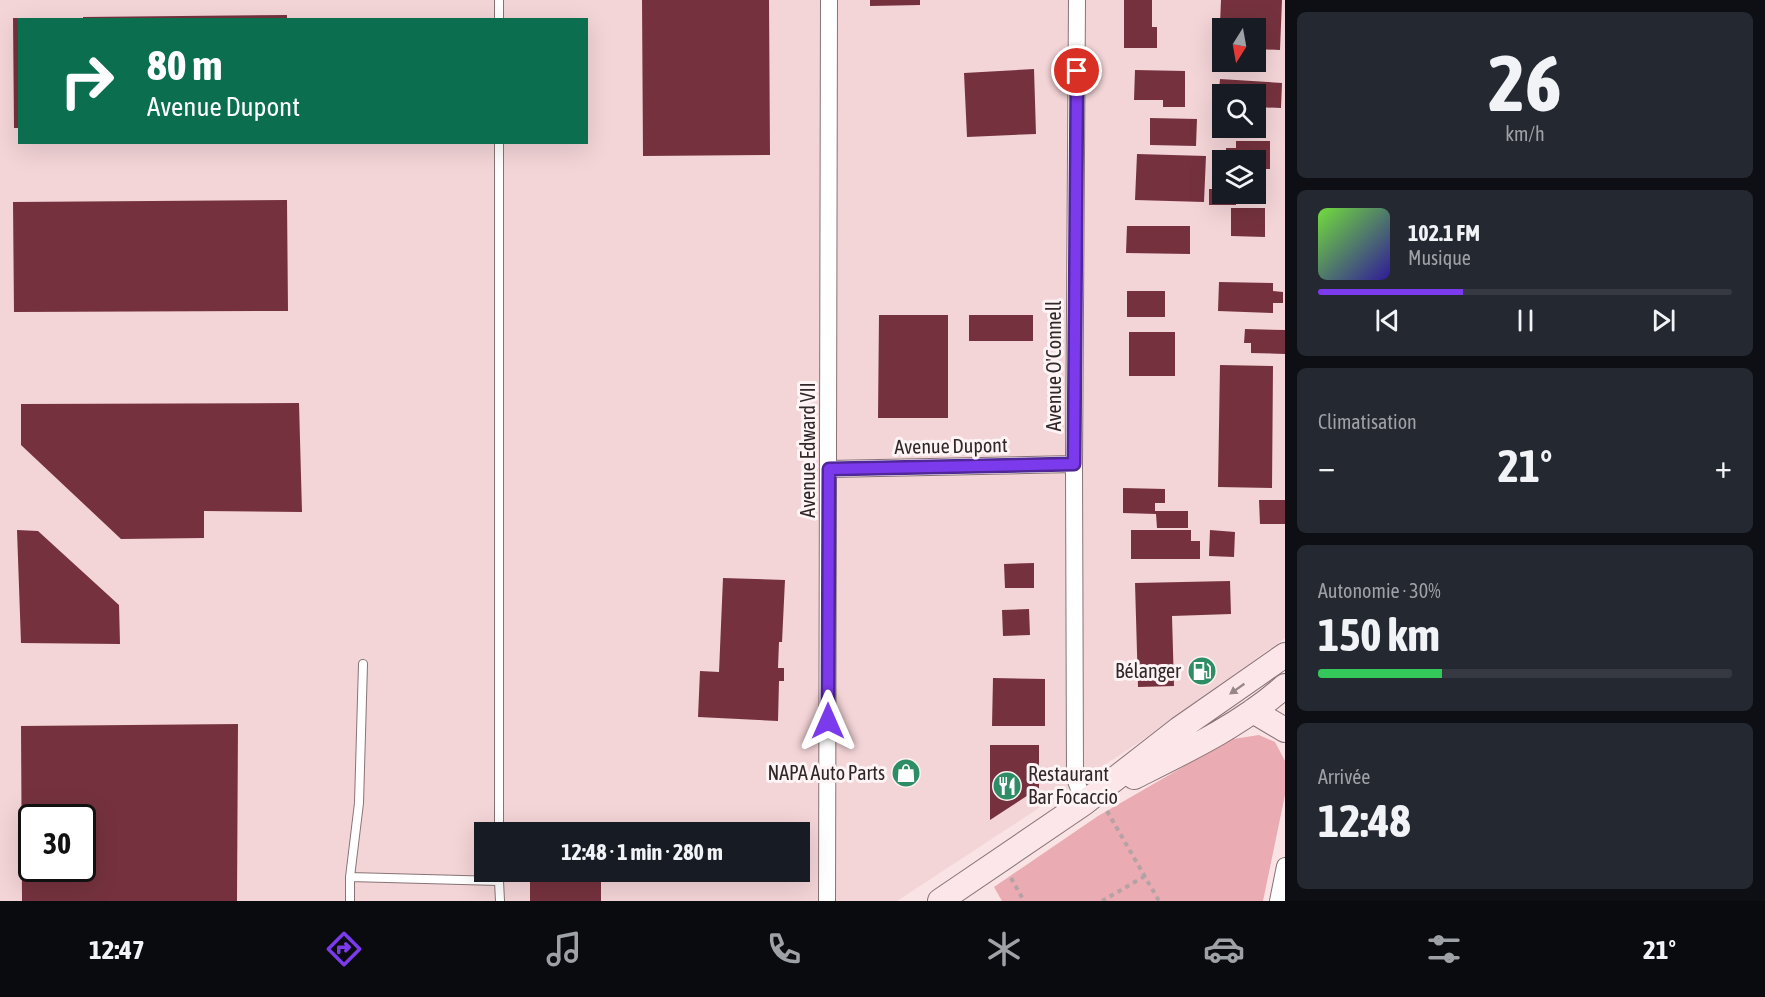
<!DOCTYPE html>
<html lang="fr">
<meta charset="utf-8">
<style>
body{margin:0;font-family:"Asap Condensed",sans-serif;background:#242831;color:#f1f3f6;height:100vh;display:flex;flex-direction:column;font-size:22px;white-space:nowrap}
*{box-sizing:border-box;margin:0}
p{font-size:20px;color:#9ea1a6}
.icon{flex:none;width:33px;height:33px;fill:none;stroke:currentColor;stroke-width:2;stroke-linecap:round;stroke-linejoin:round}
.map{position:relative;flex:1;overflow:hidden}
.sheet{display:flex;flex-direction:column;gap:12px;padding:12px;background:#0d0f14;width:480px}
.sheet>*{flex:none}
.hud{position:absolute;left:18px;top:18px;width:570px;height:126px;border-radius:0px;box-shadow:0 6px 24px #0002;background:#0b6e4f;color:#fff;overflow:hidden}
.needle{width:39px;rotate:191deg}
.buttons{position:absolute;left:1212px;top:18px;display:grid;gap:12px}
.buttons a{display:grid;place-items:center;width:54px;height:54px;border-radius:0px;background:#171b24;box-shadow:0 6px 24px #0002;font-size:30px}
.speed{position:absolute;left:18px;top:804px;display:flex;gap:12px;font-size:30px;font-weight:700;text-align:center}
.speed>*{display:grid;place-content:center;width:78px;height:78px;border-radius:50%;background:#171b24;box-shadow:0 6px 24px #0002;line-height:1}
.speed .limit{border:3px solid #111;border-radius:9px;background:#fff;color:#111}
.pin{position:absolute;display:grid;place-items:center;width:51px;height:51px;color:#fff;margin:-26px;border:3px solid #fff;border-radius:50%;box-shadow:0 2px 6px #0007}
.me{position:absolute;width:66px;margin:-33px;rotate:0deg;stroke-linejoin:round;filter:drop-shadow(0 0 4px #0008)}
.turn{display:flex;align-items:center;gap:21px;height:126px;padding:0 30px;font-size:27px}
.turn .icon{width:78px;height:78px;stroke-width:2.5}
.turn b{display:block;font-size:42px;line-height:51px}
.big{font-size:45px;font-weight:700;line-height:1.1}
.sheet .card{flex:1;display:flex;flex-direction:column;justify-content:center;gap:9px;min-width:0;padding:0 21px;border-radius:9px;background:#242831}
.sheet .dial{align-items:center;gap:0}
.dial b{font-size:78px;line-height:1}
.song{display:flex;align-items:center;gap:18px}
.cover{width:72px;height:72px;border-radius:9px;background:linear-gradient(135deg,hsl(100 70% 55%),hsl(250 70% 35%))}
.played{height:6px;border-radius:3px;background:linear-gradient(90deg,#7c3aed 35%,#363941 35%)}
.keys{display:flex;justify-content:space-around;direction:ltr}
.heat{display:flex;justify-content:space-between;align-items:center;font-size:33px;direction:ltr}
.charge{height:9px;border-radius:4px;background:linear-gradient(90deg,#34c759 30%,#363941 0)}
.trip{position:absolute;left:474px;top:822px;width:336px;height:60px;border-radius:0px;background:#171b24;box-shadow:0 6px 24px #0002;font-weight:700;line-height:60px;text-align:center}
.menu{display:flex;height:96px;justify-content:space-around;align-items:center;background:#090b0e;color:#9ea1a6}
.menu .icon{width:42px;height:42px}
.menu .current{color:#7c3aed}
.menu b{font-size:27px;color:#f1f3f6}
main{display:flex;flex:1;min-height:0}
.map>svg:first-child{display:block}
</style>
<main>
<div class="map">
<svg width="1285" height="901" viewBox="0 0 1285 901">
<rect width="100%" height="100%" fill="#fae3e5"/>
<path fill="#f3d4d7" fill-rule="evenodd" d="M0 0H1285V638L1138 743 897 901H0ZM20 20H586V142H20ZM1222 28H1256V62H1222ZM1222 94H1256V128H1222ZM1222 160H1256V194H1222ZM32 818H82V868H32ZM484 832H800V872H484Z"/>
<path fill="#ebabb2" d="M1259 735 1275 742 1285 761V795L1263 901H1002L994 887 1098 816 1221 745 1233 739Z"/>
<path fill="#75323e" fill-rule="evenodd" d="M642 0H769L770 155 643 156Z
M870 0H920V5L870 6Z
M1124 0H1152V27H1157V48H1124Z
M1221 0H1282L1280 50 1256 49V28H1222V48H1219Z
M287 15V20H83V17Z
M13 18H20V128H14Z
M1034 69 1036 134 967 137 964 73Z
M1135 70 1185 71V107H1163V100H1134Z
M1220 79 1282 83 1281 108 1256 107V94H1222V104H1218Z
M1150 118 1197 119 1196 146 1150 145Z
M1236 141H1270V169H1256V160H1226V148H1236Z
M1137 154 1206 156 1204 202 1135 200Z
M1209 189H1222V194H1236V205H1209Z
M287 200 288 311 14 312 13 202Z
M1231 208H1265V237L1231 236Z
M1127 226H1190V254L1126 253Z
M1219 282 1273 283V291L1283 292V303H1273V313L1218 311Z
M1127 291H1165V317H1127Z
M879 315H948V418H878Z
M969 315H1033V341H969Z
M1245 329 1285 330V354L1251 353V343H1244Z
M1129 332H1175V376H1129Z
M1220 365 1273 366 1272 488 1218 487Z
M299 403 302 512 204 511V538L121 539 21 445V404Z
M1123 488 1165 489V503H1155V511H1188V528H1157L1156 514 1123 513Z
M1259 500H1285V524H1260Z
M17 530 38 531 119 605 120 644 21 643Z
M1131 530H1191V541H1200V559H1131Z
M1210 530 1235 532 1234 557 1209 556Z
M1034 563V588H1005L1004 564Z
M723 578 785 580 782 642H779L778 668H784V681H779L778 721 698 717 700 671 719 672Z
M1230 581 1231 614 1172 616 1174 686 1138 687 1135 583Z
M1029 609 1030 635 1003 636 1002 610Z
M993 678 1045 679V726H992Z
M238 724 237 901H22L21 726ZM32 818H82V868H32Z
M990 745H1039V788L990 820Z
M530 872H601V901H530Z"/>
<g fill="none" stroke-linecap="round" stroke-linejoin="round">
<g stroke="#887476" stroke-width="10">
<path id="service" d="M499 20V0
M499 142V832
M499 872V881
M350 877 499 881 500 901
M350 901V877L359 803 363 664"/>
</g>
<g stroke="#887476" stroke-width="18">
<path id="minor" d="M1077 0 1074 464 1075 778 1084 803
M829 469 1074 464
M827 901 829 0
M1278 901 1285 866"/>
</g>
<g stroke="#887476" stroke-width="26">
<path id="secondary" d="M1253 711 1285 730
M1134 777C1186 751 1241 725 1285 686
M940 901 1084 803 1179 729 1285 655"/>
</g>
<path stroke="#b4a2a4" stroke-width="4" stroke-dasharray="4.5 4.5" stroke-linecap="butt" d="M1107 811 1159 901
M1011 878 1024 901
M1102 901 1145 876"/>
<use href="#service" stroke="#fff" stroke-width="8"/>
<use href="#minor" stroke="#fff" stroke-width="16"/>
<use href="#secondary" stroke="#fde6e9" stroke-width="24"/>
</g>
<defs><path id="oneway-solid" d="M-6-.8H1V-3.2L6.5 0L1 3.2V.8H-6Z" transform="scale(1.5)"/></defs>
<use fill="#968688" href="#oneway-solid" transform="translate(1237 689) rotate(145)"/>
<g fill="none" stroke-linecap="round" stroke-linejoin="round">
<g stroke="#51269a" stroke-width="15">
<path id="route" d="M828 721 829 469 1074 464 1077 71"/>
</g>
<use href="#route" stroke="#7c3aed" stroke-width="10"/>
</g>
<defs>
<g id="fuel-disc" transform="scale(1.5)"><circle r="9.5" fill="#2f8d65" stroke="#fef4f5"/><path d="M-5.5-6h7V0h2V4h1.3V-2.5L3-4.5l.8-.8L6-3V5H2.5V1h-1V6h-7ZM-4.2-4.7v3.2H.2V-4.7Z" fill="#fff"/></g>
<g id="shop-disc" transform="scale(1.5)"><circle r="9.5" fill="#2f8d65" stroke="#fef4f5"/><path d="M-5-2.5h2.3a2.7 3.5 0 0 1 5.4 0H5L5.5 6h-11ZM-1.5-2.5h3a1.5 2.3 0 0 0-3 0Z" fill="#fff"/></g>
<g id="restaurant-disc" transform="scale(1.5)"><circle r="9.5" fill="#2f8d65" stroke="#fef4f5"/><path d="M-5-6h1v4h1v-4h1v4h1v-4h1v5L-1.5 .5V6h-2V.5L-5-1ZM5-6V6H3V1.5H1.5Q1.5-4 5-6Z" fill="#fff"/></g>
</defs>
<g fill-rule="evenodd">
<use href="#fuel-disc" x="1202" y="671"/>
<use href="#shop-disc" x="906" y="773"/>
<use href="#restaurant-disc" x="1007" y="786"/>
</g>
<g text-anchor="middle" stroke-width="6" stroke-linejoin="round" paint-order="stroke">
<g font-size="20" fill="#2f2728" stroke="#fef4f5">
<text transform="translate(1054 366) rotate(-90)" y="7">Avenue O'Connell</text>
<text transform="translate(951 446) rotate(-1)" y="7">Avenue Dupont</text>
<text transform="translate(808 450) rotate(-90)" y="7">Avenue Edward VII</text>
</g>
<g font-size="20" fill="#2f2728" stroke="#fef4f5" text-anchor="end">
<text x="1181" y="678">Bélanger</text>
<text x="885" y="780">NAPA Auto Parts</text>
<text x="1028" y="781" text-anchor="start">Restaurant<tspan x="1028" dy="23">Bar Focaccio</tspan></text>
</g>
</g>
</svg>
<div class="buttons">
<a><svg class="needle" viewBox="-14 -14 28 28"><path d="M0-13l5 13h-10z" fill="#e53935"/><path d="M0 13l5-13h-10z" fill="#9ea1a6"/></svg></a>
<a><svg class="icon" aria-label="search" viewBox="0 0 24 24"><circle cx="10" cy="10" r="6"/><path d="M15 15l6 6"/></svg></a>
<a><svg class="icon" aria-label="layers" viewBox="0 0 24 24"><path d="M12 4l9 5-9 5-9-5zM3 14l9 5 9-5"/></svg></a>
</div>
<div class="speed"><div class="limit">30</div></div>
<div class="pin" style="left:1077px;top:71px;background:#d93025"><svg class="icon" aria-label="arrive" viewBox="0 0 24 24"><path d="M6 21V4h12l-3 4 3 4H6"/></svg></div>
<svg class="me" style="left:828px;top:721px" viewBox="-20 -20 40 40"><path d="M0-17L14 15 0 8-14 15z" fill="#7c3aed" stroke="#fff" stroke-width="4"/></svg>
<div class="trip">12:48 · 1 min · 280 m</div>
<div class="hud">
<div class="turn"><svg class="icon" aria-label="right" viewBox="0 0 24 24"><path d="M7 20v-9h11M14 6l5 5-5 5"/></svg><div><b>80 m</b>Avenue Dupont</div></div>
</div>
</div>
<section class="sheet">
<div class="card dial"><b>26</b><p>km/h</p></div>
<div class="card">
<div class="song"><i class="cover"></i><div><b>102.1 FM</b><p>Musique</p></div></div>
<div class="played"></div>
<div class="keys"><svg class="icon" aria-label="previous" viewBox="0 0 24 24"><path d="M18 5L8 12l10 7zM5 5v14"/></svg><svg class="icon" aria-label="pause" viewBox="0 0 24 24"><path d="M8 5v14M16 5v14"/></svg><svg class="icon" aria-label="next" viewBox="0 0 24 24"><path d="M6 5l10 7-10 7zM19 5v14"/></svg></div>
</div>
<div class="card"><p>Climatisation</p>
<div class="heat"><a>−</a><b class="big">21°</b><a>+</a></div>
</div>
<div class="card"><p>Autonomie · 30%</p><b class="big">150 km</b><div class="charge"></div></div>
<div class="card"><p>Arrivée</p><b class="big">12:48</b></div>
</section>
</main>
<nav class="menu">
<b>12:47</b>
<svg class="icon current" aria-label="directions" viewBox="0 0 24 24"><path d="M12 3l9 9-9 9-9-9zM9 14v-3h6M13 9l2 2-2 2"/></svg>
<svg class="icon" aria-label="music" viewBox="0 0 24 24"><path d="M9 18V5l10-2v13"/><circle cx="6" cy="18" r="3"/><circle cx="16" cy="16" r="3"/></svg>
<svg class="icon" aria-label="phone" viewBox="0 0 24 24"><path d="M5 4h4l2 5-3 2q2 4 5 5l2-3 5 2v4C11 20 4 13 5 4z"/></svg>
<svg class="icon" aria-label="climate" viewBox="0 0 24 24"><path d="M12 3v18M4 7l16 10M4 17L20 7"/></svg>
<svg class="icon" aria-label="car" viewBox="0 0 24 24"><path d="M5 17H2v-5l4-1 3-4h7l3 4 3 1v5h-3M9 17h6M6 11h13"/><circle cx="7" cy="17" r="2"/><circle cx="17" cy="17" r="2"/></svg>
<svg class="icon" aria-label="filters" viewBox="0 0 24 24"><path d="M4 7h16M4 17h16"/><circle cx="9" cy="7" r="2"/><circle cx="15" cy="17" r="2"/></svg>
<b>21°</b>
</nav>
